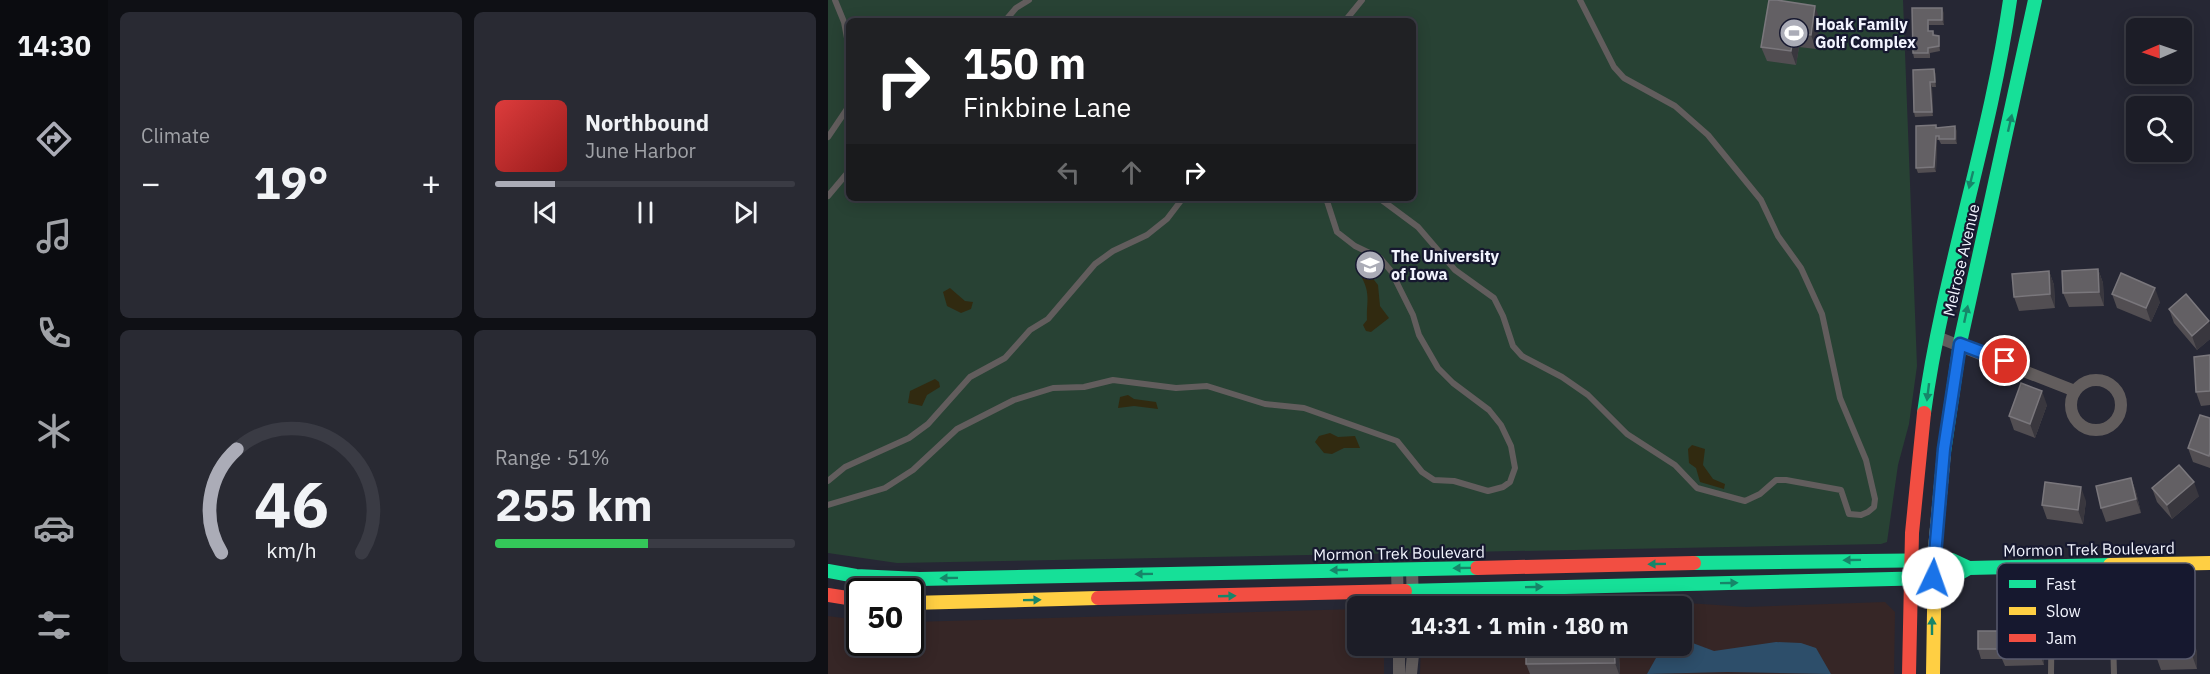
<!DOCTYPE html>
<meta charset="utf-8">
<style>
body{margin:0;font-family:"IBM Plex Sans",sans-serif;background:#292a33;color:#f1f3f6;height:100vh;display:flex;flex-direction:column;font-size:22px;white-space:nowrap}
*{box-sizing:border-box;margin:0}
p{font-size:20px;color:#a0a2a7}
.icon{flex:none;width:33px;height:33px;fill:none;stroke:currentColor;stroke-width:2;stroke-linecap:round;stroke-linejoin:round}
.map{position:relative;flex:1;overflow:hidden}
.side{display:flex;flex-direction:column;gap:12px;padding:12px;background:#0f1015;width:720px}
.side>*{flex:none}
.hud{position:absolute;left:18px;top:18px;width:570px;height:183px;border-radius:9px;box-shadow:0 3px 15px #0003,0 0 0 2px #3a3b44;background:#202124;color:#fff;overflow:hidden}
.needle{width:39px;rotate:268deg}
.buttons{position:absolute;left:1298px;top:18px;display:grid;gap:12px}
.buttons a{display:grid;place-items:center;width:66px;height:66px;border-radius:9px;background:#1c1d27;box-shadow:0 3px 15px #0003,0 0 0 2px #3a3b44;font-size:30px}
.speed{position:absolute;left:18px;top:578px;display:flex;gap:12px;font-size:30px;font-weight:700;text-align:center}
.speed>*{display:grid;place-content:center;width:78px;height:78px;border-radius:50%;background:#1c1d27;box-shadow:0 3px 15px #0003,0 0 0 2px #3a3b44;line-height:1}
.speed .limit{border:3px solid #111;border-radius:9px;background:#fff;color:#111}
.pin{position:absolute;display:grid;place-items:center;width:51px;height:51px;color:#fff;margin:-26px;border:3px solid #fff;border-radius:50%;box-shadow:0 2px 6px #0007}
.me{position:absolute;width:66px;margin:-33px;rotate:3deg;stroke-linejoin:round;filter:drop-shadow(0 0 4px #0008)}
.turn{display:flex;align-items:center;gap:21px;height:126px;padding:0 18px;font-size:27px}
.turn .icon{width:78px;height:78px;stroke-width:2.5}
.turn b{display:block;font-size:42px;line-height:51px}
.lanes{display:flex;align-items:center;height:57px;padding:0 18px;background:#0003;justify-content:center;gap:30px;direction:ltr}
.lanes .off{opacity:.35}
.big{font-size:45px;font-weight:700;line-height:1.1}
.side .tile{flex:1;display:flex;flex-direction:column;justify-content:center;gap:9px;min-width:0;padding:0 21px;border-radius:9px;background:#292a33}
.side .dial{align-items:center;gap:0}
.dial svg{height:156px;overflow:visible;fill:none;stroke:#3a3b44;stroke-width:7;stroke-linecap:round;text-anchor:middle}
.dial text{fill:#f1f3f6;stroke:none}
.song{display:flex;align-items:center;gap:18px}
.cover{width:72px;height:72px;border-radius:9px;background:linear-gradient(135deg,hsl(0 70% 55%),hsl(0 70% 35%))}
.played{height:6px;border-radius:3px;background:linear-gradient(90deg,#abacb7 20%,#3a3b44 20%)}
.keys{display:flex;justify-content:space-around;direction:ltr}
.heat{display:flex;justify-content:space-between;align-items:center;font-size:33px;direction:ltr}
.charge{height:9px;border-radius:4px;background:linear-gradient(90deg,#34c759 51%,#3a3b44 0)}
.side .tiles{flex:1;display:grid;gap:12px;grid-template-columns:repeat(2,1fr)}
.trip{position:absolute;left:519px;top:596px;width:345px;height:60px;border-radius:9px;background:#1c1d27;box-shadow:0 3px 15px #0003,0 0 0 2px #3a3b44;font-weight:700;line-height:60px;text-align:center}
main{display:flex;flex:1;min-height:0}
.tabs{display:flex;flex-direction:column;width:108px;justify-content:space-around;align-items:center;background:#0b0c10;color:#a0a2a7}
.tabs .icon{width:42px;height:42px}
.tabs .on{color:#abacb7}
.tabs b{font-size:27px;color:#f1f3f6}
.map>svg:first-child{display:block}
</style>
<main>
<nav class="tabs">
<b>14:30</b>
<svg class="icon on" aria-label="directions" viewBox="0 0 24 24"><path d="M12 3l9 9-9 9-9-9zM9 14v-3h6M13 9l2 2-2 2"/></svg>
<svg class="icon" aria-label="music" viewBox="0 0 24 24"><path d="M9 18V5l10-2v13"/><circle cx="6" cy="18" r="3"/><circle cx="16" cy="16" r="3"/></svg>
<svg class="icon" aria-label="phone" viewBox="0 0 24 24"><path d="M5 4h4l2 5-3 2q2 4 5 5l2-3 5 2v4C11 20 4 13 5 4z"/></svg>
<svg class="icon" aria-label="climate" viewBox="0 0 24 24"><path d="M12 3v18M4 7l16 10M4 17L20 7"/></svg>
<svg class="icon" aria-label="car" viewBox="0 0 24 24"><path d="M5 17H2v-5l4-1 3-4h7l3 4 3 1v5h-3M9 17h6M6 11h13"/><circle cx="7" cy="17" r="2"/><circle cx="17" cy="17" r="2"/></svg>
<svg class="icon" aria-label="filters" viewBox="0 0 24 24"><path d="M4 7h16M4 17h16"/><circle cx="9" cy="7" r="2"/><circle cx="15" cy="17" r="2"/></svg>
</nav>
<section class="side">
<div class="tiles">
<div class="tile"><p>Climate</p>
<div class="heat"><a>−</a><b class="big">19°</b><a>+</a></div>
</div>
<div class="tile">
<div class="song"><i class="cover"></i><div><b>Northbound</b><p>June Harbor</p></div></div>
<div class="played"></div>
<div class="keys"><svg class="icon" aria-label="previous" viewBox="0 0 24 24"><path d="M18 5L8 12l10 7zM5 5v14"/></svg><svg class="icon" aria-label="pause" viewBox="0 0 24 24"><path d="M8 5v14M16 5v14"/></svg><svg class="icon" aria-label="next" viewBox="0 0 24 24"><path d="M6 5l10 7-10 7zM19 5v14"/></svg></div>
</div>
<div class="tile dial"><svg viewBox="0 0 100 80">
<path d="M14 69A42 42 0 1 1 86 69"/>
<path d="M14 69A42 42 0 0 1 22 16" stroke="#abacb7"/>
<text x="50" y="56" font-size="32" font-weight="700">46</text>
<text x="50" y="72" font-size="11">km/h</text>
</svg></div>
<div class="tile"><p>Range · 51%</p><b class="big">255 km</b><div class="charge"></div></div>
</div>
</section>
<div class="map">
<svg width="1382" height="674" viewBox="0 0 1382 674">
<rect width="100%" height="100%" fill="#262734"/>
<path fill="#362626" d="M1057 602 1067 612 1066 674H592L593 645H854V606H701L859 603 918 607Z
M529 609 530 645H556V674H0V616L31 620 32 642H82L83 622Z"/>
<path fill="#284234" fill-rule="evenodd" d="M0 0H1075L1089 366 1081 424 1070 465 1059 542 1053 544 69 563 0 553ZM21 21H585V198H21Z"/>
<path fill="#312a10" d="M536 275 543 276 550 285 552 306 561 318 543 332 538 331 535 325 539 320C538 303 543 295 534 278Z
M122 288 137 301 145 302 143 309 133 313 119 306 115 292Z
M107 379 111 382 112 387 99 395 94 406 80 403 82 391Z
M300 395 306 399 328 402 330 409 306 406 290 408 292 397Z
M502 433 510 437 527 436 532 448H516L504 454 496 453 487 442 491 436Z
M864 445 877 449 875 465 885 479 897 484 896 489 872 482 868 468 861 463 860 449Z"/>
<path fill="#2d4e6a" d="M854 639 886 651 948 642 973 643 988 648 1003 674 899 672 819 674 833 649 832 645H854Z"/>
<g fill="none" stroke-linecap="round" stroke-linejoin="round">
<path stroke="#625d5d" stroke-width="6" d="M7 0 16 22 21 49
M177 21 188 8 201 0
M517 21 534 0
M0 137 21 106
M0 196 21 171
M551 198 590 227 627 270 666 298 675 316 685 346 694 356 734 377 760 395 799 434 847 465 869 488 917 501 932 494 948 480H958L1013 490 1021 514 1033 515 1040 512 1046 507 1047 499 1038 460 1012 398 994 314 973 268 950 236 933 200 880 135 847 106 796 78 786 67 752 0
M0 481 17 467 81 438 100 424 142 377 177 358 202 330 220 319 267 264 285 251 319 235 339 219 355 198
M0 505 57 488 85 470 129 429 186 400 225 388 256 387 285 380 348 388 379 386 437 404 476 408 569 441 594 472 606 480 626 481 660 491 675 487 682 482 687 468 683 446 673 425 661 410 625 383 610 368 591 335 585 315 563 271 552 258 527 246 509 232 498 198
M1283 567 1286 674
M1223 674 1224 600 1284 599"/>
<path stroke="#625d5d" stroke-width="12" d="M1109 337 1247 391
M1243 405a25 25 0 1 1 50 0a25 25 0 1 1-50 0Z
M569 569 570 606
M584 569 585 606
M571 645V674
M583 674 586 645"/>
<path stroke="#16e098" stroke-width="14" d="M1096 413C1115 273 1162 140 1182 0
M1116 452 1132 343 1207 0
M866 563 1124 560 1141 568 1282 565
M0 571 28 576 91 579 649 568
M577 591 1105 578 1125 577 1141 568"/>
<path stroke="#ffcf43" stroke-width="14" d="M1282 565 1382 563
M82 603 270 598
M1105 674 1107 549 1116 452"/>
<path stroke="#f24e42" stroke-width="14" d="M649 568 866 563
M0 595 32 600
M270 598 577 591
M1081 674 1084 533 1096 413"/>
</g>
<path fill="#524e52" d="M1084 8 1116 13V25H1101V31H1105L1107 36H1111L1112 41V51L1102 53V58H1086L1085 53Z
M992 20 988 49 971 47 968 65 939 61 933 47Z
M1085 70 1108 74V87H1104L1105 116 1087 117 1086 112Z
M1108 125 1109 128 1129 131V144H1113L1111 140H1109L1108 172 1090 173 1088 168Z
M1270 269 1275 283 1276 306 1241 307 1235 293Z
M1221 271 1226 285 1227 308 1191 311 1186 297Z
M1284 294 1332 302 1323 322 1289 308Z
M1341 309 1382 325V339L1369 350 1346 323Z
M1382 355V405L1373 406 1368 392Z
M1219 405 1207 438 1186 430 1181 416Z
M1382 418V468L1365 462 1360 448Z
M1303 478 1308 492 1313 513 1278 522 1273 508Z
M1324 488 1371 496 1344 519 1329 502Z
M1258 501 1255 524 1219 519 1214 505Z
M1351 592V613L1314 614 1309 600Z
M1215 629 1216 665 1177 666 1174 659H1153L1150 649Z
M1369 651V669L1333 670 1328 656Z
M791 654 792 674H702L698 664Z"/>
<path fill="#39373e" d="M987 6 992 20 988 49 983 35Z
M1114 8 1116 13V25L1114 20Z
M966 33 971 47 968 65 963 51Z
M1111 36 1112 41V51L1111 46Z
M1106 69 1108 74V87L1107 82Z
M1102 82 1104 87 1105 116 1104 112Z
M1127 126 1129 131V144L1127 139Z
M1108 136 1109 140 1108 172 1106 167Z
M1270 269 1275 283 1276 306 1271 292Z
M1221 271 1226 285 1227 308 1222 294Z
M1327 288 1332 302 1323 322 1318 308Z
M1381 321 1382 325V339L1369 350 1364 336Z
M1214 391 1219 405 1207 438 1202 424Z
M1303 478 1308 492 1313 513 1308 499Z
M1366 482 1371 496 1344 519 1339 505Z
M1253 487 1258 501 1255 524 1250 510Z
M1346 578 1351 592V613L1346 599Z
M1212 619 1215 629 1216 665 1212 655Z
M1363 637 1369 651V669L1364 655Z
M786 645H788L791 654 792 674H791L787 663Z"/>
<path fill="#636064" stroke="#7a777c" stroke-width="1.5" d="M941 0H949L987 6 983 35 966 33 963 51 933 47Z
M1084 8H1114V20H1100V31H1105V35L1111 36V46L1100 48V53H1085Z
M1106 69 1107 82H1102L1104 112H1086L1085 70Z
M1108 125V128L1127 126V139H1111V136H1108L1106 167 1088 168V126Z
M1270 269 1271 292 1235 293 1234 271Z
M1221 271 1222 294 1186 297 1184 274Z
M1293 273 1327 288 1318 308 1284 294Z
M1358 294 1381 321 1364 336 1341 309Z
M1382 355V391L1368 392 1366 357Z
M1193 383 1214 391 1202 424 1181 416Z
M1372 415 1382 418V452L1381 456 1360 448Z
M1351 465 1366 482 1339 505 1324 488Z
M1303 478 1308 499 1273 508 1268 486Z
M1217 482 1253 487 1250 510 1214 505Z
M1190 590H1193L1212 619V655L1173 656V649H1150V631H1172V621Z
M698 645H786L787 663 698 664Z"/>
<defs><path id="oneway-solid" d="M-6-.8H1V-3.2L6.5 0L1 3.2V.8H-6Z" transform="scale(1.5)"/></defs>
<g fill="#168669">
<use href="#oneway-solid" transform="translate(1182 123) rotate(-77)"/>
<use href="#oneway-solid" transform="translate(1143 180) rotate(104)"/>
<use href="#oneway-solid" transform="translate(1138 314) rotate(-78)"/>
<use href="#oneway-solid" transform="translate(1100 392) rotate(97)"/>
<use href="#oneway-solid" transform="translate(1024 560) rotate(179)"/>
<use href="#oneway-solid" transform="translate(829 564) rotate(179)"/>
<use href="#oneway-solid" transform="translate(634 568) rotate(179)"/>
<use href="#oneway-solid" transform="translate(511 570) rotate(179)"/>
<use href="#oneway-solid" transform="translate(316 574) rotate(179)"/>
<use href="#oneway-solid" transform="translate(121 578) rotate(179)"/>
<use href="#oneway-solid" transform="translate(901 583) rotate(-1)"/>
<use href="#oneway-solid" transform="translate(706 587) rotate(-1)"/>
<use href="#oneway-solid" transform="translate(399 596) rotate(-2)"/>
<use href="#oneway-solid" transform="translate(204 600) rotate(-1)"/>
<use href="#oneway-solid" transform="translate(1104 626) rotate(-90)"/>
</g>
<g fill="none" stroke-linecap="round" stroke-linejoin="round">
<g stroke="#114b97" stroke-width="15">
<path id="route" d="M1105 578 1116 449 1132 344 1177 361"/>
</g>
<use href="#route" stroke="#1a73e8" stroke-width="10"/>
</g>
<defs>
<g id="stadium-disc" transform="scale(1.5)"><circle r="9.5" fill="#abacb7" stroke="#16182f"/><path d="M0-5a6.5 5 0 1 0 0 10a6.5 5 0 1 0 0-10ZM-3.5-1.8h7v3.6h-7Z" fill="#fff"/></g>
<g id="university-disc" transform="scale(1.5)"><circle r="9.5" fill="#abacb7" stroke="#16182f"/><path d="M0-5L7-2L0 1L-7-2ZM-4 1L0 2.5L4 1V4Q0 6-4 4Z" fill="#fff"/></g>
</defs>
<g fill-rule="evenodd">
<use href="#stadium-disc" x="966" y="33"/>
<use href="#university-disc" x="542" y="265"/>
</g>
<g text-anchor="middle" stroke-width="4.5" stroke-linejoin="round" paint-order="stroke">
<g font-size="16" font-weight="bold" fill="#f2f4fe" stroke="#16182f" text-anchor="start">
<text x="987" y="30">Hoak Family<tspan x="987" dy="18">Golf Complex</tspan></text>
<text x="563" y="262">The University<tspan x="563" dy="18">of Iowa</tspan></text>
</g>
<g font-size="16" fill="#f2f4fe" stroke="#16182f">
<text transform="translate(1133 260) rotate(-77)" y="6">Melrose Avenue</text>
<text transform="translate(1261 549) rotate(-1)" y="6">Mormon Trek Boulevard</text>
<text transform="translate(571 553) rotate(-1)" y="6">Mormon Trek Boulevard</text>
</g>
</g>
<rect x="1169" y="563" width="198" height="96" rx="9" fill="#16182f" stroke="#585a6d" stroke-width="1.5"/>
<rect x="1181" y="580" width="27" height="8" fill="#16e098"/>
<rect x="1181" y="607" width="27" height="8" fill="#ffcf43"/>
<rect x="1181" y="634" width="27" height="8" fill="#f24e42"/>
<g font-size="16" fill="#f2f4fe">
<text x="1218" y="590">Fast</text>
<text x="1218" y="617">Slow</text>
<text x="1218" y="644">Jam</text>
</g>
</svg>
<div class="buttons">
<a><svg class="needle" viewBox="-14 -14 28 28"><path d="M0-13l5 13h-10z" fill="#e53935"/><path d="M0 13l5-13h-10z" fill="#a0a2a7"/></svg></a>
<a><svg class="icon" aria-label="search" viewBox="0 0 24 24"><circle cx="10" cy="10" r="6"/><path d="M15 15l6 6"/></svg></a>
</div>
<div class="speed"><div class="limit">50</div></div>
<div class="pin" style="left:1177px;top:361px;background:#d93025"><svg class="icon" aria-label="arrive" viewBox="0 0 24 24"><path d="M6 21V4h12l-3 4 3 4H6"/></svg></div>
<svg class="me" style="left:1105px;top:578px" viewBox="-20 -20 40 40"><circle r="19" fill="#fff"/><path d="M0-13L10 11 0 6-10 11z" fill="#1a73e8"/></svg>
<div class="trip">14:31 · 1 min · 180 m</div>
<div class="hud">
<div class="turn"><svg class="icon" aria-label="right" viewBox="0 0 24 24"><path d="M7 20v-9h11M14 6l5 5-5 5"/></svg><div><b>150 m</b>Finkbine Lane</div></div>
<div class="lanes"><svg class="icon off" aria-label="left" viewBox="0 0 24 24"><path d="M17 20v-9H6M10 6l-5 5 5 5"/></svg><svg class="icon off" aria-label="ahead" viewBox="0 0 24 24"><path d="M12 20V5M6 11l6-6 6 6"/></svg><svg class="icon" aria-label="right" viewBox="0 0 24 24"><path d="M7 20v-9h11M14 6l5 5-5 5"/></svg></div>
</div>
</div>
</main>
